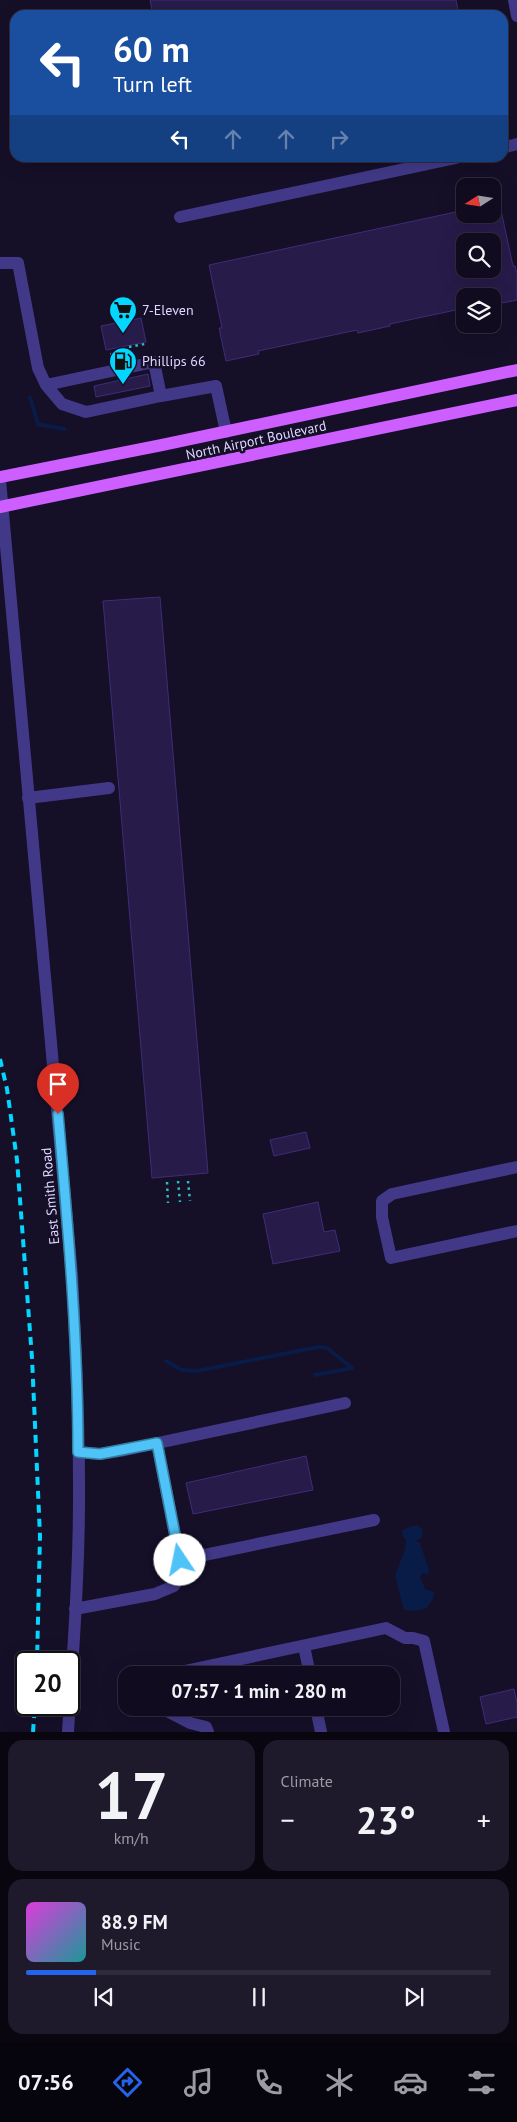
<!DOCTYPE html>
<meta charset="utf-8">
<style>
body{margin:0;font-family:"PT Sans",sans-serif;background:#1e192b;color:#f1f3f6;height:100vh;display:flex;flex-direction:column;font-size:19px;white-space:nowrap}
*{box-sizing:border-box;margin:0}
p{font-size:16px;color:#9c9ba4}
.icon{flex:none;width:28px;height:28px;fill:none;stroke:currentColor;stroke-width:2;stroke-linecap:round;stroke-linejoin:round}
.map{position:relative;height:1732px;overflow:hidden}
.side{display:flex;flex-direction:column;gap:8px;padding:8px;background:#090610;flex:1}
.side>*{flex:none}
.banner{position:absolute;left:10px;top:10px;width:498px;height:152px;border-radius:15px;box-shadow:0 5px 20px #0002,0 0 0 1px #302b3c;background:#1a4fa0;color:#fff;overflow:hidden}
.needle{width:32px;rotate:258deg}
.controls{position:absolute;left:456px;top:178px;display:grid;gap:10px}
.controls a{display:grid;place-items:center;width:45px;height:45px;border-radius:10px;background:#100b1e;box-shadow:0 5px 20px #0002,0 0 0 1px #302b3c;font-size:25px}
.speed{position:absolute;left:15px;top:1651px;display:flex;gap:10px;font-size:25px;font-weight:700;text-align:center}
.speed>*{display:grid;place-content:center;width:65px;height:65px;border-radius:50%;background:#100b1e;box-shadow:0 5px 20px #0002,0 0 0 1px #302b3c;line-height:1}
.speed .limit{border:2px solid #111;border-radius:8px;background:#fff;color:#111}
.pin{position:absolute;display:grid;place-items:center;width:42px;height:42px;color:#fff;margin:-51px -21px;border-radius:50% 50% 50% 0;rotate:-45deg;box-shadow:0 0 5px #0007}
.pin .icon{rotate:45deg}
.me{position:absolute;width:55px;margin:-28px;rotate:349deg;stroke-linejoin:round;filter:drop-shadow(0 0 4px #0008)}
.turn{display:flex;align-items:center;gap:18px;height:105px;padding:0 20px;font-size:22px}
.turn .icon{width:65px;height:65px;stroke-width:2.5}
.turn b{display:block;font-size:35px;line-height:42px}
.lanes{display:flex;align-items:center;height:48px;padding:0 20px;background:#0003;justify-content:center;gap:25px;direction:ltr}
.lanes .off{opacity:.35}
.big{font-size:38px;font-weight:700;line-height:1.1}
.side .widget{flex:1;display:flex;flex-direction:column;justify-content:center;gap:8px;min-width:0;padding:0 18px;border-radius:15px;background:#1e192b}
.side .dial{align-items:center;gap:0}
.dial b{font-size:65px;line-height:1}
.song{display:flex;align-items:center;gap:15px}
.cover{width:60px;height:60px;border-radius:8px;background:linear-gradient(135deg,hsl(300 70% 55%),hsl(180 70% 35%))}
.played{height:5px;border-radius:2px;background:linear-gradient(90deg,#2563eb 15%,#302b3c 15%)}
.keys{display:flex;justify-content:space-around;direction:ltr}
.heat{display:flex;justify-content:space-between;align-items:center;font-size:28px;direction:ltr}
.side .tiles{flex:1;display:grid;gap:8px;grid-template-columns:1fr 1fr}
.widget:last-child{grid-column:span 2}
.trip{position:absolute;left:118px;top:1666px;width:282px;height:50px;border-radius:15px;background:#100b1e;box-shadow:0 5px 20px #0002,0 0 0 1px #302b3c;font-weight:700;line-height:50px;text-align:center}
.tab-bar{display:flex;height:80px;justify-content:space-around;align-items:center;background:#06040c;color:#9c9ba4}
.tab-bar .icon{width:35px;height:35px}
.tab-bar .selected{color:#2563eb}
.tab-bar b{font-size:22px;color:#f1f3f6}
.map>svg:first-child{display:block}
</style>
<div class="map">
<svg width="517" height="1732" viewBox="0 0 517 1732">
<rect width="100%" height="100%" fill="#150f28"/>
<path fill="#091c47" d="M416 1525 423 1529 422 1537 416 1541 420 1543 429 1570 428 1575 424 1573 420 1576 425 1589 434 1592 433 1599 427 1608 416 1611 404 1610 395 1576 405 1549 406 1540 403 1536 402 1530Z"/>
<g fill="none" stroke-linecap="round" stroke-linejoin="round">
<path stroke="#091c47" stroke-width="4" d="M30 397 38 424 64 429
M166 1361 182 1370 197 1371 318 1347 327 1348 352 1368 315 1375"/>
</g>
<path fill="#271b4a" stroke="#402c76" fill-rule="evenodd" d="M150 0H456L459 15H153Z
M497 192 513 266H515L517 274V300L492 305V296H465V308L390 324V326L358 333 357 330 258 351 259 354 226 361 219 328H222L209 265 465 210V214H492V193ZM465 241H492V269H465Z
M141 318 146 342 106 350 101 326Z
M148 374 150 386 96 397 94 386Z
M160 597 208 1173 152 1178 103 601Z
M306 1132 310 1148 274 1156 270 1140Z
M318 1202 324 1232 335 1230 340 1251 273 1264 263 1214Z
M306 1456 313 1490 193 1514 186 1483Z
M514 1689 517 1703V1717L486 1724 480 1697Z"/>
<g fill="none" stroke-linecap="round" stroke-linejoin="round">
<path stroke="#2dbcbd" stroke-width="2.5" stroke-dasharray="2.5 4" stroke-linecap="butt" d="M129 347 145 344
M111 353 113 359
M178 1181 180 1202
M188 1181 190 1201
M167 1182 168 1203"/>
<path stroke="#413988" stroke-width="12" d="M514 0 517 16
M502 148 517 144
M180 217 456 158
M0 263H18L38 368 46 385 154 362 161 396 216 386 226 432
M46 385 62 404 86 412 161 396
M0 480 72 1275C77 1377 82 1478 77 1580 75 1631 71 1681 68 1732
M28 798 109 788
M517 1167 392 1194 382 1201V1217L391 1258 517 1231
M78 1452 100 1454 125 1450 345 1403
M180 1560 374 1520
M75 1609 155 1594 174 1586 182 1571 157 1443
M304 1646 310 1675
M166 1675 386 1628 405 1638H413L424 1641 444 1732
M161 1708 190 1723 206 1727 208 1732
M316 1708 321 1732"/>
<path stroke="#cd5eff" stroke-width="12" d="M0 477 162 445 517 370
M0 507 517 400"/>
<path stroke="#03d6ff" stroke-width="4" stroke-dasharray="8 6" stroke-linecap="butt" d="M0 1059 7 1089 17 1160 32 1358 40 1536 37 1662
M33 1732 35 1705"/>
</g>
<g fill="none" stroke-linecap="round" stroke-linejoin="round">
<g stroke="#337fa1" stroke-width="12">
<path id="route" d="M58 1114C68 1227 78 1339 78 1452L100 1454 157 1443 180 1560"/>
</g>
<use href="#route" stroke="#4fc3f7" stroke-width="9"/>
</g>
<defs>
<g id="supermarket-pin" transform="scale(1.4375)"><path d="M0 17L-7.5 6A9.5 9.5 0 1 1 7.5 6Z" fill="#03d6ff" stroke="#150f28"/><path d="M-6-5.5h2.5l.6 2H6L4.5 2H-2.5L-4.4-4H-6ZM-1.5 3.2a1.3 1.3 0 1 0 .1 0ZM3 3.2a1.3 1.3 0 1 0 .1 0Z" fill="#111"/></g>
<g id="fuel-pin" transform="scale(1.4375)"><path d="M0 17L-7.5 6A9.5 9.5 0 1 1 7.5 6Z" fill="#03d6ff" stroke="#150f28"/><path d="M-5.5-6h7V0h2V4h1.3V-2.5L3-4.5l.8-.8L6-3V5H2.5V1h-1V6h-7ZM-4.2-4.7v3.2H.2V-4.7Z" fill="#111"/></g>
</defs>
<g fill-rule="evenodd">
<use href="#supermarket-pin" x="123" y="310"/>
<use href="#fuel-pin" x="123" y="361"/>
</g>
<g text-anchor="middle" stroke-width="5" stroke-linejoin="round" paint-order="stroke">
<g font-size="14" fill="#ded7ff" stroke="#150f28" text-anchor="start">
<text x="142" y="315">7-Eleven</text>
<text x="142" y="366">Phillips 66</text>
</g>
<g font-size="14" fill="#ded7ff" stroke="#150f28">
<text transform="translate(256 440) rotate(-12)" y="5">North Airport Boulevard</text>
<text transform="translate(50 1196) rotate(-95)" y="5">East Smith Road</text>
</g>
</g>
</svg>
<div class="controls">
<a><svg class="needle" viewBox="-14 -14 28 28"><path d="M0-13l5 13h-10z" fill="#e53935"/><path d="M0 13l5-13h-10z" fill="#9c9ba4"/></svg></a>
<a><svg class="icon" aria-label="search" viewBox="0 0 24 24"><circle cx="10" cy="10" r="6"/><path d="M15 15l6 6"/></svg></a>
<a><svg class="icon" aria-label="layers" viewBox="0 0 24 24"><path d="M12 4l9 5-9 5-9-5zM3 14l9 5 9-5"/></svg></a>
</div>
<div class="speed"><div class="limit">20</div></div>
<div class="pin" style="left:58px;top:1114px;background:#d93025"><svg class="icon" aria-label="arrive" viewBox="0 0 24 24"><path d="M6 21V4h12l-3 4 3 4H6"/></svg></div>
<svg class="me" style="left:180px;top:1560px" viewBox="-20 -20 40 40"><circle r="19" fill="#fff"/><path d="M0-13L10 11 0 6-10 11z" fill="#4fc3f7"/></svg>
<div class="trip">07:57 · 1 min · 280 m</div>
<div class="banner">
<div class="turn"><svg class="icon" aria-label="left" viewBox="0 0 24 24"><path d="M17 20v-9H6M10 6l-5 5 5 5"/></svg><div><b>60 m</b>Turn left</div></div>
<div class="lanes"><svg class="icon" aria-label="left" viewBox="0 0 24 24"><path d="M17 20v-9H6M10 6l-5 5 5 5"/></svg><svg class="icon off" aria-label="ahead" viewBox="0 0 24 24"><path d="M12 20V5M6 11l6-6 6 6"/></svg><svg class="icon off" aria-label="ahead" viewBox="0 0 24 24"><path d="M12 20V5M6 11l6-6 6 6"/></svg><svg class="icon off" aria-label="right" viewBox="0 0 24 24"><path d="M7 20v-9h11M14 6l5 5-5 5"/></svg></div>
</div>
</div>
<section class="side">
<div class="tiles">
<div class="widget dial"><b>17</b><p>km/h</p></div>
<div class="widget"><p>Climate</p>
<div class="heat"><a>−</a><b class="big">23°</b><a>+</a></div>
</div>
<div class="widget">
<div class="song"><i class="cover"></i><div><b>88.9 FM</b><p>Music</p></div></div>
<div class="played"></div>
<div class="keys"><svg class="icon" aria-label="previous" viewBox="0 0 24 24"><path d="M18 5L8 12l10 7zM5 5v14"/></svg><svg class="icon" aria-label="pause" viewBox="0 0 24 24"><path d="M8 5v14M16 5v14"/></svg><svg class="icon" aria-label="next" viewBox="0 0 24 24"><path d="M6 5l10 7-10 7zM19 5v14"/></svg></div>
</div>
</div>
</section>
<nav class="tab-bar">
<b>07:56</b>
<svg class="icon selected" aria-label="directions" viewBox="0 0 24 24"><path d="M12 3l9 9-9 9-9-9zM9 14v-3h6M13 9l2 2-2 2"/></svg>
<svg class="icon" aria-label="music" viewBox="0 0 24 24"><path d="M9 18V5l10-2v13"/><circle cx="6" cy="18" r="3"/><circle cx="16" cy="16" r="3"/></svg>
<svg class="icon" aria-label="phone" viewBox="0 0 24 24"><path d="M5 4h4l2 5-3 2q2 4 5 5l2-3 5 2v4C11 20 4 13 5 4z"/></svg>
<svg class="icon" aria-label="climate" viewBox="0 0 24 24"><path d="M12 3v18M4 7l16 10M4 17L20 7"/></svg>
<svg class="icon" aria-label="car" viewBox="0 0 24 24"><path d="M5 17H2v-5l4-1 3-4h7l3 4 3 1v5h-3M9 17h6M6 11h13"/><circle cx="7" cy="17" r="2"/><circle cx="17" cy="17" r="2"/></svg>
<svg class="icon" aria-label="filters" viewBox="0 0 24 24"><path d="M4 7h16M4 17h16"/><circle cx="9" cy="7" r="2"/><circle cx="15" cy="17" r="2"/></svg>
</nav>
